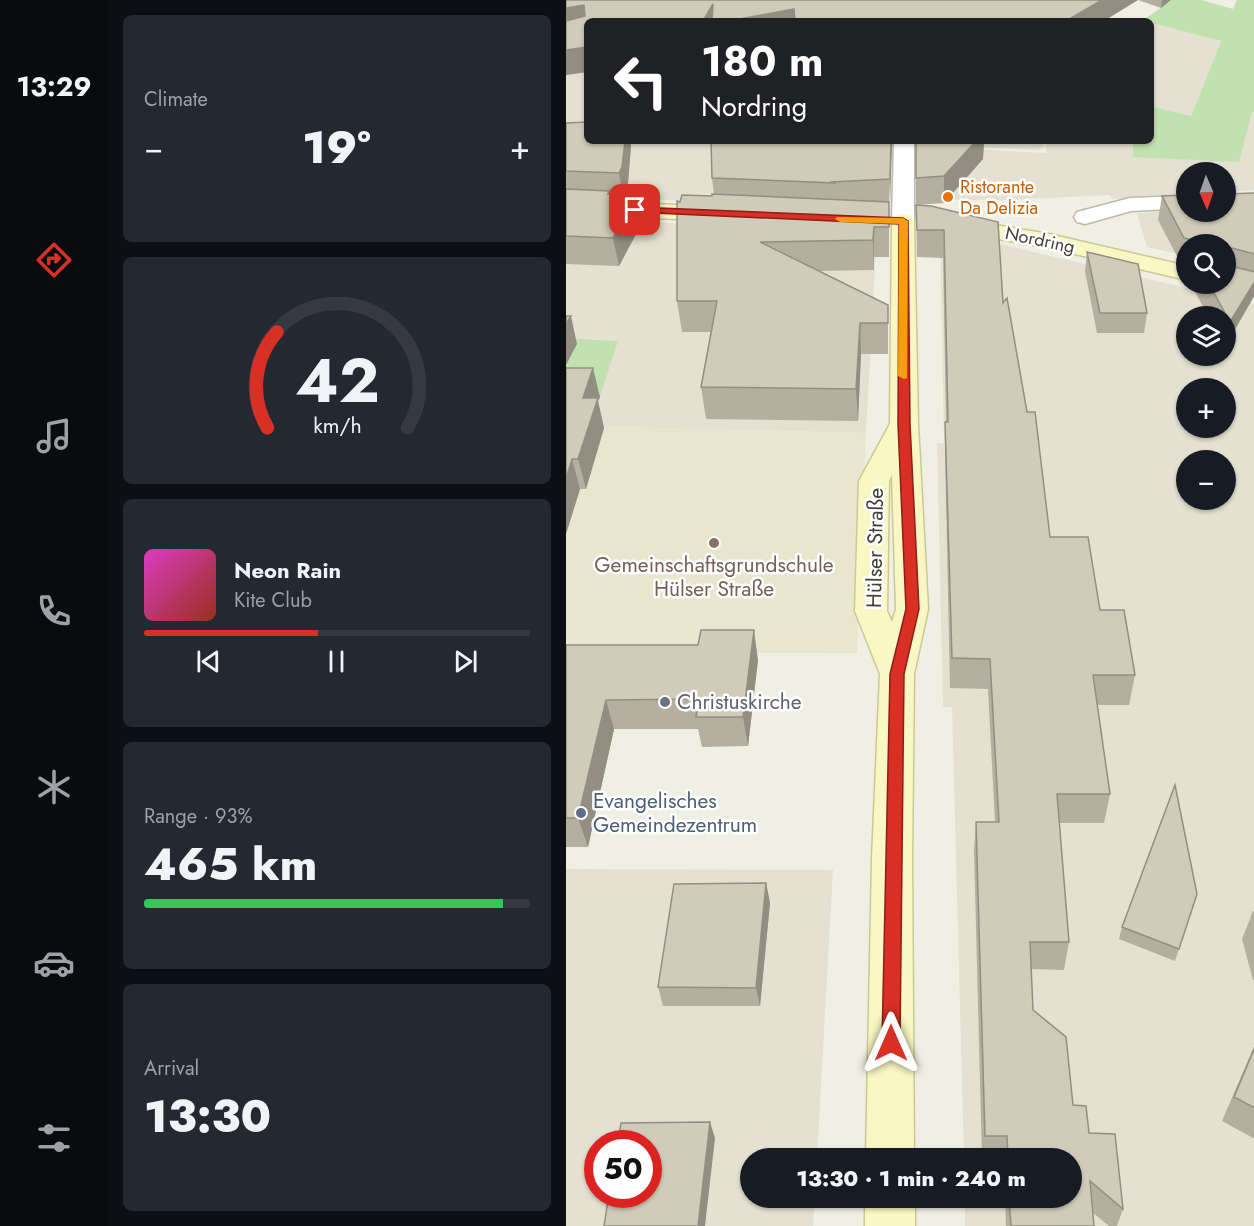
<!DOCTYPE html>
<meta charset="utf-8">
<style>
body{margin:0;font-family:Jost,sans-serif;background:#242831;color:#f1f3f6;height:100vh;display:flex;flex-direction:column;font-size:22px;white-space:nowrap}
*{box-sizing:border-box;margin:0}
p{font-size:20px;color:#9ea1a6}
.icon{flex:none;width:33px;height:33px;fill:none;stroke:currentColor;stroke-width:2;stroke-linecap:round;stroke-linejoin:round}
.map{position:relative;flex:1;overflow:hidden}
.side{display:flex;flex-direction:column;gap:15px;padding:15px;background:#0d0f14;width:458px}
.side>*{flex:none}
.top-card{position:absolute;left:18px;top:18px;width:570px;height:126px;border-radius:9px;box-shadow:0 2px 4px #0004;background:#202124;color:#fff;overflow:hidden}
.needle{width:39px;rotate:178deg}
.controls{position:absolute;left:610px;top:162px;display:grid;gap:12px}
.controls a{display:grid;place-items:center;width:60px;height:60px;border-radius:50%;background:#171b24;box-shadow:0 2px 4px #0004;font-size:30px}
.speed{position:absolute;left:18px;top:1130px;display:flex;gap:12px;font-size:30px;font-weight:700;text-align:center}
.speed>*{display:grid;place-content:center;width:78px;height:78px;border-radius:50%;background:#171b24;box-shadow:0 2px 4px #0004;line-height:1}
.speed .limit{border:9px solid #d22;background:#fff;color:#111}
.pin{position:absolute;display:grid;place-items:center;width:51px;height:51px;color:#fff;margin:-26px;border-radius:12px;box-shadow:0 3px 9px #0006}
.me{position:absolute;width:66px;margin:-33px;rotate:0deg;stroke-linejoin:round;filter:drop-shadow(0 0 4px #0008)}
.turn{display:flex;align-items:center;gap:21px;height:126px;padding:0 18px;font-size:27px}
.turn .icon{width:78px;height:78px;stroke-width:2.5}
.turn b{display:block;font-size:42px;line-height:51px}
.big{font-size:45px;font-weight:800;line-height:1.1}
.side .card{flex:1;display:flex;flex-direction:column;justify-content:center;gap:9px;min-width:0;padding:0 21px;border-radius:9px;background:#242831}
.side .dial{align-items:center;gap:0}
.dial svg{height:156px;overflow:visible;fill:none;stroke:#363941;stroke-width:7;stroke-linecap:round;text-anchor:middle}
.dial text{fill:#f1f3f6;stroke:none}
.song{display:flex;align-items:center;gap:18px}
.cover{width:72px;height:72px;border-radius:9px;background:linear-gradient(135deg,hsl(310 70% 55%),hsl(10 70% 35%))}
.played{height:6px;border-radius:3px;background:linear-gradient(90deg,#d93025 45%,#363941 45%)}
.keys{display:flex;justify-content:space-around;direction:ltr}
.heat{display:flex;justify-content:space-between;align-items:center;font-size:33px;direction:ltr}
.charge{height:9px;border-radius:4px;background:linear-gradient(90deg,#34c759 93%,#363941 0)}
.trip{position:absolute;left:174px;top:1148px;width:342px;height:60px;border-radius:30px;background:#171b24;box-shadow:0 2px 4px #0004;font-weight:800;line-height:60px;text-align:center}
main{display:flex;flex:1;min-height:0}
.tabs{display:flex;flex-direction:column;width:108px;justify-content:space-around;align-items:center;background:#090b0e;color:#9ea1a6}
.tabs .icon{width:42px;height:42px}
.tabs .active{color:#d93025}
.tabs b{font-size:27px;color:#f1f3f6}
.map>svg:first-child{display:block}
</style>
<main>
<nav class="tabs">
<b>13:29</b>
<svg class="icon active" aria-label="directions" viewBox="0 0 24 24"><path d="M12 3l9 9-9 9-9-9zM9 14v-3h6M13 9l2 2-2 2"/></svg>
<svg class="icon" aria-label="music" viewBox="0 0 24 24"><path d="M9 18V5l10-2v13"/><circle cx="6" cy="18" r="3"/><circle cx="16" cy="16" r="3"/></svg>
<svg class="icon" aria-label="phone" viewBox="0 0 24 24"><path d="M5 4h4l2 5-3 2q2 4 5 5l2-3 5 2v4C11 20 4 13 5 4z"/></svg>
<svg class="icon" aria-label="climate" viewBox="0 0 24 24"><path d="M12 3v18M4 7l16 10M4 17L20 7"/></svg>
<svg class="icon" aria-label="car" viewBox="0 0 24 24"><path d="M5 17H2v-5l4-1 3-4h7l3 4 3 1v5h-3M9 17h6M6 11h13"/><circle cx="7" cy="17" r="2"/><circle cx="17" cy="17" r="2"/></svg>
<svg class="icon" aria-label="filters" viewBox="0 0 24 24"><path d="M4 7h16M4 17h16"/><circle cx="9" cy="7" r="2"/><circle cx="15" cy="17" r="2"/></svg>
</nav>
<section class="side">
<div class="card"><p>Climate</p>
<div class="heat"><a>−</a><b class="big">19°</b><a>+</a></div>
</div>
<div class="card dial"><svg viewBox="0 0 100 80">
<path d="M14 69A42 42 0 1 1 86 69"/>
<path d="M14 69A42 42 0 0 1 19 20" stroke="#d93025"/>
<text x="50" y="56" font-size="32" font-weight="700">42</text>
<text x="50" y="72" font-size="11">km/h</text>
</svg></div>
<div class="card">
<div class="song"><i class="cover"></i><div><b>Neon Rain</b><p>Kite Club</p></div></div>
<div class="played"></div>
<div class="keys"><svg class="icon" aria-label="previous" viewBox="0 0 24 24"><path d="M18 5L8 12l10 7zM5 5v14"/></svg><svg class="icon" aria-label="pause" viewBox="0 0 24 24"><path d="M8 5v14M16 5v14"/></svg><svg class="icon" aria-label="next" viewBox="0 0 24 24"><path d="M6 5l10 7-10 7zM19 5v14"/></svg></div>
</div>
<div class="card"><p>Range · 93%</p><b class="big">465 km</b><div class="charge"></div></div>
<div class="card"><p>Arrival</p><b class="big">13:30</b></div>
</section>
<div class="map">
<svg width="689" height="1226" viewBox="0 0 689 1226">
<rect width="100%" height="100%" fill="#f0efe4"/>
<path fill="#e4e1d2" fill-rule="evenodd" d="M585 23 655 41 625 116 585 106Z
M21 46V141H317L158 202 0 196V50Z
M686 111 688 112V190L660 192V172H621V194L547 199 544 195 442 200H368L365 147 480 153 481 141H567V156Z
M364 141H477L476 148 472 150 365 145Z
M621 210 660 212V244H621V256L581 247 571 213Z
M0 219 311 231 300 433 0 426V396L52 341 0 338Z
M374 236 417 240 688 304V1226H399V1197H506V1158H398L386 707H377L371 443H378ZM621 316H660V356H621ZM621 388H660V428H621ZM621 460H660V500H621Z
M0 869 267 870 251 1158H184V1197H249L247 1226H0ZM32 1143H82V1194H32Z"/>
<path fill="#e8e6ce" d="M0 426 300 433 291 653 0 652Z"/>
<path fill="#c1e1af" d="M606 0H635L667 9 671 0H688V112H686L673 162 567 157V141H585V106L625 116 655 41 585 23V21H576Z
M0 338 52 341 34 396H0Z"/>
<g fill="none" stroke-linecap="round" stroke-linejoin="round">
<g stroke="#bdbaaa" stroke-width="3">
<path id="street" d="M328 141H348V221L345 226 337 228 329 226 326 221Z
M621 196V208L565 211 519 224 511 222 508 217 511 212 564 198Z"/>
</g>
<g stroke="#ccc896" stroke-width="3">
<path id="secondary" d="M0 200 154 207 162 209 165 214 162 219 154 221 0 214Z
M337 214 345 216 348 221 352 424 362 609 348 674 346 859 348 1158H300L306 859 314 674 289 611 293 481 324 424 326 221 329 216ZM326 475 330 609 326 622 321 611 323 481Z
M388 218 483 234 621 266V280L483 248 380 230 377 225 380 220Z
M299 1197H349V1226H299Z"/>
</g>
<use href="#street" fill="#fff" fill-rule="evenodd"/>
<use href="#secondary" fill="#f9f7c4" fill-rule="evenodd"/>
</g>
<path fill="#b4afa0" d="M0 0H605L595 8 572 0 21 21V72L0 75Z
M0 123 65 146 61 195H71L76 223 53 266 0 264Z
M145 141H326L323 206V257H308V270L253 271 322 305V354H295L292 421 140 419 135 387 145 332H116L111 301 114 202 146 196 148 194 146 178Z
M350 141H418L417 159 378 203 350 205Z
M689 193V293L687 298 660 345V316H642L625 284H660V244H621V264L614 262 592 220 596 196Z
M350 205 365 206 437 303 484 537 534 610 569 675 563 705H531L544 794 538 823H493L503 942 498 970 465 969 467 1010 507 1105 523 1133 557 1209 551 1226H543L526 1212 528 1226H440L439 1197H506V1158H416L408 851 410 822H429L422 689 384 688 379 452V422H380L377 258 351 257Z
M521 252 581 313 578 333H531L519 271Z
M0 368 34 397 32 401 38 428 20 489H14L0 534Z
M0 645 192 660 182 746 136 747 132 729H48L22 847H0Z
M200 883 204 903 194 1006H97L92 987Z
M631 894 609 961 553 939 556 927Z
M687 911H689V980H687L676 939Z
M689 1044V1139L656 1121Z"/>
<path fill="#928f82" d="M86 0H178L148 21H137Z
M536 0H572L538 21H500Z
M596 0H605L595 8Z
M18 5 21 21 0 32V8Z
M228 9V21H163Z
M21 47V72L0 75V50Z
M59 141H64L65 146 61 194 58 201 53 173Z
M325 141H326L324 206V179Z
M410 141H418L417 159 378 203V176Z
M71 195 76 223 53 266 47 238Z
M308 227V270L307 240Z
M666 248 661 273 663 250Z
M689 281V293L687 298 660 345V340L664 322Z
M5 316 11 344 0 365V324Z
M294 323 295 354 292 421 290 389Z
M27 368 34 397 32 401 38 428 20 489 12 459 17 398Z
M6 459 14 489 0 534V479Z
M188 630 192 660 182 746 177 717Z
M40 700 48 729 22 847 12 818Z
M200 883 204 903 194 1006 190 988Z
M144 1122 149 1138 139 1226H132Z"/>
<path fill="#d1ccba" stroke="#928f82" stroke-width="1.5" d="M0 0H536L500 21H229L228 9 163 21H146L147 4 137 21H21V47L0 50V21L19 16 18 5 0 8Z
M21 122V141H59L56 167 53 173 0 171V123Z
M145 141H325L324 179 264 182 270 183 146 178Z
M350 141H410L378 176 350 178Z
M0 189 43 191 42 194 71 195 47 238 0 236Z
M689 193V254L666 248 663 250V257H660V244H627V240L618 238 596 196 621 195V212H660V194Z
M146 194 323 202V227H308L307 240 194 242 322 305V323H294L290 389 135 387 151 301H111V201L114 202 116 195 146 196Z
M350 205 365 206 432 222 437 303 441 298 461 412H469L484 537H522L534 610H558L569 675H527L544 794H491L503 942H464L467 1010 500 1037 507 1105 520 1106 523 1133 549 1134 557 1209 524 1181 528 1226H445L443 1197H506V1158H442L441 1136H419L410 822H433L424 659 386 658 379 422H382L378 230H351Z
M521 252 572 264 581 313H534Z
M660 265 689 272V281L664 322 643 284H660Z
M0 316H5L0 324Z
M0 368H27L17 398H32L12 459H6L0 479Z
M135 630H188L177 717H130L133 699 40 700 12 818H0V645H132Z
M609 785 631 894 613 949 556 927Z
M200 883 190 988 92 987 108 884Z
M689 1047V1108L668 1097Z
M144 1122 132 1226H38L43 1194H82V1143H52L55 1123Z"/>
<path fill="#d93025" stroke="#8d1f18" stroke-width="1.5" d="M69 207 337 218 342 221 344 424 353 609 338 674 334 1043 331 1049 325 1052 318 1049 316 1043 324 674 340 609 332 424 333 224 66 212 65 210Z"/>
<path fill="#f59e0b" d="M271 217 337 218 342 221 341 378 338 379 332 376 333 224 274 222 269 219Z"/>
<circle fill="#e8710a" stroke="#fff" stroke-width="2" cx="382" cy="197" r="6"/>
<circle fill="#8d6e63" stroke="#fff" stroke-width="2" cx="148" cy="543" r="6"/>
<circle fill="#6b7280" stroke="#fff" stroke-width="2" cx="99" cy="702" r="6"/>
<circle fill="#5c6f8a" stroke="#fff" stroke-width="2" cx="15" cy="813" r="6"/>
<g text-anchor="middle" stroke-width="5" stroke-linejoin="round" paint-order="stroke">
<g font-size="18" fill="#c56008" stroke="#fff" text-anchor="start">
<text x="394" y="193">Ristorante<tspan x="394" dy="21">Da Delizia</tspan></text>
</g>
<g font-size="18" fill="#413f34" stroke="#fff">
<text transform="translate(474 240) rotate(12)" y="6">Nordring</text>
</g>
<g font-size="21" fill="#413f34" stroke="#fff">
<text transform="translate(309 548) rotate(-89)" y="7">Hülser Straße</text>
</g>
<g font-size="21" fill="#785e54" stroke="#fff">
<text x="148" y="572">Gemeinschaftsgrundschule<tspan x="148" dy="24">Hülser Straße</tspan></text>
</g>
<g font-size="21" fill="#5b616d" stroke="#fff" text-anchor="start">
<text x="111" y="709">Christuskirche</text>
</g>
<g font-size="21" fill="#4e5e75" stroke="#fff" text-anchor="start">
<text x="27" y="808">Evangelisches<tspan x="27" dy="24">Gemeindezentrum</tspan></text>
</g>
</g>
</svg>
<div class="controls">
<a><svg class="needle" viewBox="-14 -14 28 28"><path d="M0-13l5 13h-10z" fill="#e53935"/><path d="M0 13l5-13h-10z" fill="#9ea1a6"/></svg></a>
<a><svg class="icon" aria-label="search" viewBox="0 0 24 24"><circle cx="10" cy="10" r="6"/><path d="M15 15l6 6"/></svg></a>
<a><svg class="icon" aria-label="layers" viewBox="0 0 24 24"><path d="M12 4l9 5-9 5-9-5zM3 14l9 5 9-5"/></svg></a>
<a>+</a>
<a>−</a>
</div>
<div class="speed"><div class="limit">50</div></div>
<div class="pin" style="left:69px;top:210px;background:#d93025"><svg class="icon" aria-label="arrive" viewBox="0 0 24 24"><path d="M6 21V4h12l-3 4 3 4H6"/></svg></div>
<svg class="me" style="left:325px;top:1043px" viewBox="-20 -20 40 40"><path d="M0-17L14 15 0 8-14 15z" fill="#d93025" stroke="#fff" stroke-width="4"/></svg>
<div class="trip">13:30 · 1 min · 240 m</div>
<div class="top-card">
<div class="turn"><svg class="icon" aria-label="left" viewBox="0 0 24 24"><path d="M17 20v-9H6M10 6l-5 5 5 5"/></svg><div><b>180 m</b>Nordring</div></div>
</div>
</div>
</main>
